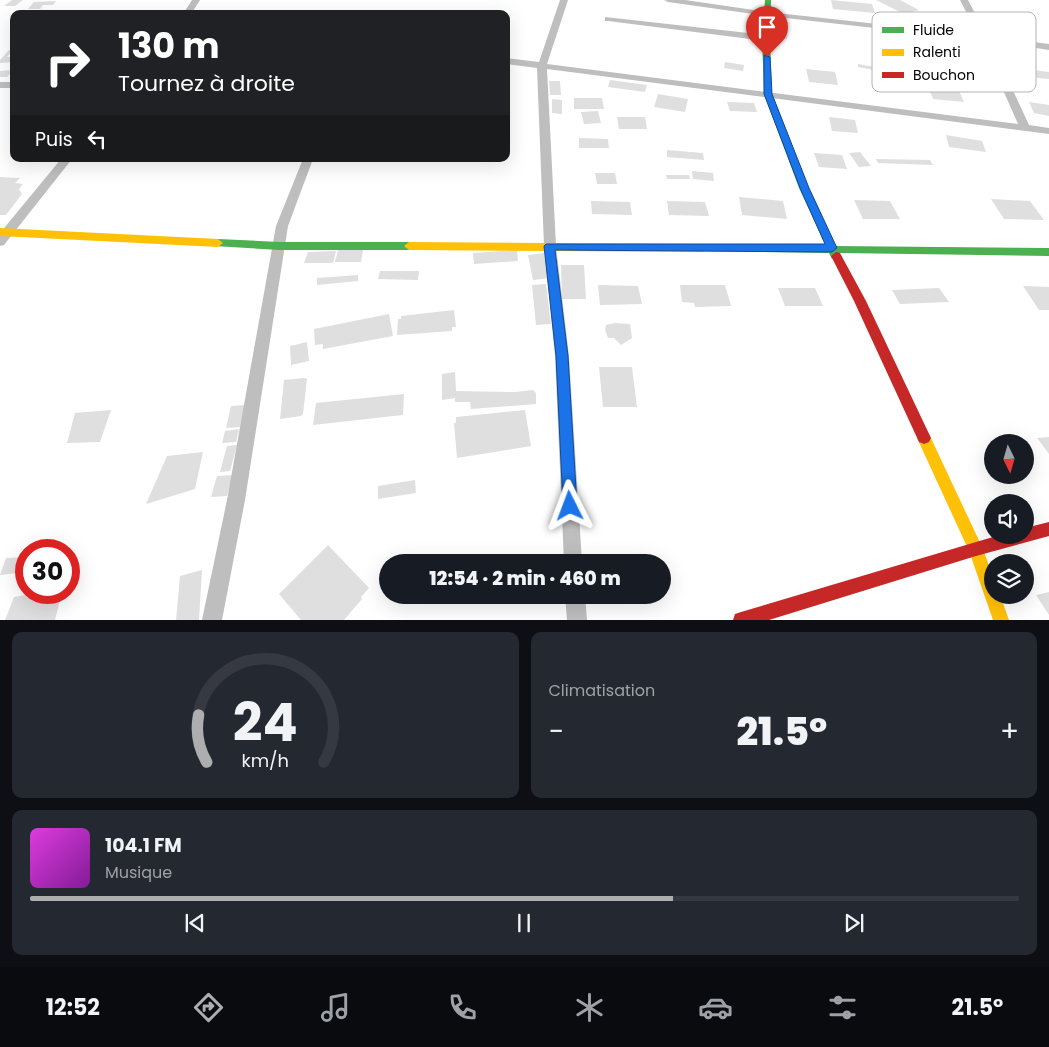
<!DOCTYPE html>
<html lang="fr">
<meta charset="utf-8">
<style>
body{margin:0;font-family:Poppins,sans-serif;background:#242831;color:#f1f3f6;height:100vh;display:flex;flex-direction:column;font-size:19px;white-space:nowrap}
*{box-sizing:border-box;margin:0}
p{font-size:16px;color:#9ea1a6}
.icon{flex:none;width:28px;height:28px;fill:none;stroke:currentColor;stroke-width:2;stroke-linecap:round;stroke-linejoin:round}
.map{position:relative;height:620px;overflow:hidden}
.sheet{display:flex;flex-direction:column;gap:12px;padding:12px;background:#0d0f14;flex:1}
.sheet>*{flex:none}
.guide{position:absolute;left:10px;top:10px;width:500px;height:152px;border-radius:10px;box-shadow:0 5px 20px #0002;background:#202124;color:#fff;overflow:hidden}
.needle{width:32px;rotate:175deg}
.tools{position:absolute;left:984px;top:434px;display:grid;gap:10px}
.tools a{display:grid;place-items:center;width:50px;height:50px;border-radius:50%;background:#171b24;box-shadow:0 5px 20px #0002;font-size:25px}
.speed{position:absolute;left:15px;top:539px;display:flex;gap:10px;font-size:25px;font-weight:700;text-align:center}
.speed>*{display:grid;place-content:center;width:65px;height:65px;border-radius:50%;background:#171b24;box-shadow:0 5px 20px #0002;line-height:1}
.speed .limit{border:8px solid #d22;background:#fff;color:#111}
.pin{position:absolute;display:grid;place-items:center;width:42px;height:42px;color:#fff;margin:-51px -21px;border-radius:50% 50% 50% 0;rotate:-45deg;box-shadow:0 0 5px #0007}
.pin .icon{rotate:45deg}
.me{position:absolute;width:55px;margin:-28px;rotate:357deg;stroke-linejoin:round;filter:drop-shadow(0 0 4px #0008)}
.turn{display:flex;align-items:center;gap:18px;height:105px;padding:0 25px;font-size:22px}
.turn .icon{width:65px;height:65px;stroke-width:2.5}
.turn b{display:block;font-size:35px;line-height:42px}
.then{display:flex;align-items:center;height:48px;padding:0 25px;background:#0003;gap:10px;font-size:19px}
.big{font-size:38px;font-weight:800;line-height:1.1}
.sheet .card{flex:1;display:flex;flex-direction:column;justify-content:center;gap:8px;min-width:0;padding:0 18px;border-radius:10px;background:#242831}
.sheet .dial{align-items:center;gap:0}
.dial svg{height:130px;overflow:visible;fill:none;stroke:#363941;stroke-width:7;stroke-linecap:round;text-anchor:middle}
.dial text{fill:#f1f3f6;stroke:none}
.song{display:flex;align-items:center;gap:15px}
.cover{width:60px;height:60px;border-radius:8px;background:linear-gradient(135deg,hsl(300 70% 55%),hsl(290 70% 35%))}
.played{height:5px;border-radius:2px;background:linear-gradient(90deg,#adaeaf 65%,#363941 65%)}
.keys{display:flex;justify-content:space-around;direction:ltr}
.heat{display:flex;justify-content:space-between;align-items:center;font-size:28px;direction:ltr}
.sheet .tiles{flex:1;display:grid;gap:12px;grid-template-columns:1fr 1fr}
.card:last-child{grid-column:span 2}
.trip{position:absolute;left:379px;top:554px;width:292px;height:50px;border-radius:25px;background:#171b24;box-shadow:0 5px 20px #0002;font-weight:800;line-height:50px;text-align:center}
.menu{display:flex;height:80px;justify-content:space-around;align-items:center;background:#090b0e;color:#9ea1a6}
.menu .icon{width:35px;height:35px}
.menu .current{color:#adaeaf}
.menu b{font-size:22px;color:#f1f3f6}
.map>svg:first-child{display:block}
</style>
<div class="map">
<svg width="1049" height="620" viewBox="0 0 1049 620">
<rect width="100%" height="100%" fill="#fff"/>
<path fill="#dfdfdf" d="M12 0H23L15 6H4Z
M831 0 872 4 875 13 833 9Z
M876 0H900L919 10 904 14Z
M56 1 53 5H43L40 9H28L34 2Z
M781 28 788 29 787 39 780 38Z
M9 50H13L7 57H14V62L0 63V60Z
M725 62 744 65 743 71 724 68Z
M858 64 880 68V71L858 67Z
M806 69 835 72 838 85 809 82Z
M13 70 7 77H0V71Z
M1034 70 1049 72V79L1037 78Z
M610 80 647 85 645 92 608 87Z
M549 81H560L561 95H550Z
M927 83 957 86 964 102 933 99Z
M658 94 688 99 685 112 654 107Z
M574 98H602L604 109H574Z
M552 99 562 100V114L552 113Z
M727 102 754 103 757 112 730 111Z
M1029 102 1049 105V116L1034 113Z
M598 111 601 123 584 124 581 112Z
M617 117H645L647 129H619Z
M829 117 855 120 858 133 832 131Z
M946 135 982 141 986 152 949 147Z
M579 138 608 139 609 148H579Z
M667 150 703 153 704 160 667 157Z
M860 152 871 166 859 167 849 153Z
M814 153 842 155 847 169 819 167Z
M876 159 930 160 933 165 878 163Z
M692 171 713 173 714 181 693 179Z
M595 173H615L617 184H597Z
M666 175H689L690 179H667Z
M0 177 20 178 15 183 23 184 19 189 22 194 6 215H0Z
M739 197 783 201 787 219 742 215Z
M991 199 1030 201 1044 220 1004 219Z
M854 200 890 201 900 219H863Z
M591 201 630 202 632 215 592 214Z
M667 201 705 202 709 216 669 215Z
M338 250H363L361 262H335Z
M517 250 518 261 474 264 473 253Z
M336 251 333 263H304L308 252Z
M544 253 550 278 533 280 528 255Z
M561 265H584L586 299H562Z
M380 271H419L418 280 378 279Z
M358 275V281L317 285V278Z
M546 284 551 324 536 325 532 285Z
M599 285 638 286 642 304 600 305 598 286Z
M680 285H725L731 306 695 307 694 303 682 302Z
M1023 286 1049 287V310H1039Z
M778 288H815L823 306H785Z
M939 288 949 302 900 304 892 290Z
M454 310 456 327H452V331L397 335 398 319H401V316Z
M389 314 393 336 323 349V344L315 345 314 329Z
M615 323 630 324 632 338 621 345 614 338H608L605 330 606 325Z
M307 342 309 361 291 365 290 346Z
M599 367H632L637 407H603Z
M455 372 456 391 515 392 533 390 536 393V404L471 409 470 402H455V398L442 400V374Z
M304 378 307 379 303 414 301 416 280 419 284 380Z
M404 394 403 415 313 425 316 403Z
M245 405 241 427 226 428 231 406Z
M111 410 100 442 67 443 75 413Z
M525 410 531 446 457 458 454 423H456V417Z
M239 429 236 442 222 443 225 431Z
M1049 437V454L1037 438Z
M237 445 230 471 220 472 227 446Z
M203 452 195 489 146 504 167 456Z
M233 475 227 496 211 497 217 476Z
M415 480 416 493 378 499V486Z
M328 545 369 588 361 597 362 599 344 620H301L279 594Z
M26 557V572L0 575 6 558Z
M202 570 199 620H176L180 576Z
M46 592H62L55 620H5L14 597Z
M1049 592V615L1036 595Z"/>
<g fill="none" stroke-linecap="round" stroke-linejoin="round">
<path fill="#bebebe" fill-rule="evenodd" d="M192 0H200L191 14H183Z
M560 0H568L547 64 1018 124 981 40 768 16 668 2 664 0H685L768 12 978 35 960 0H968L987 36 1049 44V50L990 41 1029 125 1049 128V134L547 69 556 246 569 356 582 562H564L555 356 544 246 537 68 506 64V58L539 62Z
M605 17 766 35 770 38 766 41 608 21H605Z
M0 82H14V88H0Z
M61 159H72L4 245 0 246V233Z
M303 159H313L288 226 245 500 222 620H202L227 500 276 226Z
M565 595H585L587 620H567Z"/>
<path fill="#4caf50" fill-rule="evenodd" d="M765 0H771L770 38 772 94 809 188 836 246 1049 248V256L840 253V259H832L829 253 699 251 698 248 703 244 826 246 799 188 764 94 762 38Z
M218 239 279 242H409L414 246 409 250H279L214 246 213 243Z"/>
<path fill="#ffc107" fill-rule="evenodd" d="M0 228 218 239 223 243 218 247 0 236Z
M409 242 703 244 708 248 703 252 409 250 404 246Z
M924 432 929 434 983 549 992 574V595H1000L1009 620H993L969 551 917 438 919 434Z"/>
<path fill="#c62828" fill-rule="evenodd" d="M836 252 840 253 866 301 931 438 929 442 924 444 919 442 854 301 831 256Z
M1049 522V536L976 556 769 620H733L735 614 741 612 976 542 1000 535H1025V528Z"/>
</g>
<path fill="#1a73e8" stroke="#114b97" d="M764 55 770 57 772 94 809 188 837 248 832 252 555 250 568 356 577 506 575 511 570 513 565 511 563 506 556 356 544 246 546 244H825L800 188 764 94Z"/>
<rect x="872" y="12" width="164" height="80" rx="8" fill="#fff" stroke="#b2b2b2" stroke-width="1"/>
<rect x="882" y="27" width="22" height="6" fill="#4caf50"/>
<rect x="882" y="49" width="22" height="7" fill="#ffc107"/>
<rect x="882" y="72" width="22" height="6" fill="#c62828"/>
<g font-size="14" fill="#000">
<text x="913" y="35">Fluide</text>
<text x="913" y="57">Ralenti</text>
<text x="913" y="80">Bouchon</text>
</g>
</svg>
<div class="tools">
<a><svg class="needle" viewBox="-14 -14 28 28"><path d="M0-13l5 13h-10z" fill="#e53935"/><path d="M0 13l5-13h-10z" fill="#9ea1a6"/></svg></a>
<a><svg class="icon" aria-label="sound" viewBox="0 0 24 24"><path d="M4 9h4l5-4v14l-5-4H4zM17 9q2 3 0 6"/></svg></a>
<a><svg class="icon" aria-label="layers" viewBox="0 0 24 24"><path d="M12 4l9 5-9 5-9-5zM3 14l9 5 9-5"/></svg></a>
</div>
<div class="speed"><div class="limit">30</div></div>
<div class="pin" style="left:767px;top:57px;background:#d93025"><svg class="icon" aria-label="arrive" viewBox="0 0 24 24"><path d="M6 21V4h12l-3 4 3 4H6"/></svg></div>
<svg class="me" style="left:570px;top:506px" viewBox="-20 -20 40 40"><path d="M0-17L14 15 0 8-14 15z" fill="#1a73e8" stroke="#fff" stroke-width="4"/></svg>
<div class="trip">12:54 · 2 min · 460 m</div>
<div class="guide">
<div class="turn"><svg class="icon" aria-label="right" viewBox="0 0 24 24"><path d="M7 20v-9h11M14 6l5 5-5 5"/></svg><div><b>130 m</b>Tournez à droite</div></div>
<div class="then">Puis<svg class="icon" aria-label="left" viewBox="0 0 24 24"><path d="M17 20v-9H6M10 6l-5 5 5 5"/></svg></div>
</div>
</div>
<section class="sheet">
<div class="tiles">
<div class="card dial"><svg viewBox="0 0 100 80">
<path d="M14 69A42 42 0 1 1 86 69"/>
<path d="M14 69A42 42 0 0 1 9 40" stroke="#adaeaf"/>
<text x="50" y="56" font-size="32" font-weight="700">24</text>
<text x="50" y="72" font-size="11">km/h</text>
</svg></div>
<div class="card"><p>Climatisation</p>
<div class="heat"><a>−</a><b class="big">21.5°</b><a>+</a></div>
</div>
<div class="card">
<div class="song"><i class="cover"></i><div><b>104.1 FM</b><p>Musique</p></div></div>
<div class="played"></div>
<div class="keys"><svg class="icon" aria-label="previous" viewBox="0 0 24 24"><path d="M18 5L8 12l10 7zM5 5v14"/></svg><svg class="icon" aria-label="pause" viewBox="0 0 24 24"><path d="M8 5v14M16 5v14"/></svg><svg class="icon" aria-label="next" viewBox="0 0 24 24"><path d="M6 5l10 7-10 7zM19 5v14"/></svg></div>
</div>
</div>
</section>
<nav class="menu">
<b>12:52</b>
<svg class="icon current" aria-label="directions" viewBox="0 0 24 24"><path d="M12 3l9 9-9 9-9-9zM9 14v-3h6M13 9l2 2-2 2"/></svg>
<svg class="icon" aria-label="music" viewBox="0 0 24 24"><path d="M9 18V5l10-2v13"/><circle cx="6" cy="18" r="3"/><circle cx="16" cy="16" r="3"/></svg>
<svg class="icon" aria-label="phone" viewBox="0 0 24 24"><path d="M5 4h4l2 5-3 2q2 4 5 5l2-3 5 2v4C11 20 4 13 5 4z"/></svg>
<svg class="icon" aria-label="climate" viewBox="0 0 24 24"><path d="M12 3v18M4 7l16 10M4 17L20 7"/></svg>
<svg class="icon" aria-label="car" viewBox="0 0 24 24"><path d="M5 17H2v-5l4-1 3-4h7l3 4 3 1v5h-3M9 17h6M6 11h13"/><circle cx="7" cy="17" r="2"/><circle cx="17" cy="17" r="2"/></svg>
<svg class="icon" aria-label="filters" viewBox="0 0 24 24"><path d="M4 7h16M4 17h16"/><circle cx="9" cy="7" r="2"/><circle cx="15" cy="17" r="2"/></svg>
<b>21.5°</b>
</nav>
